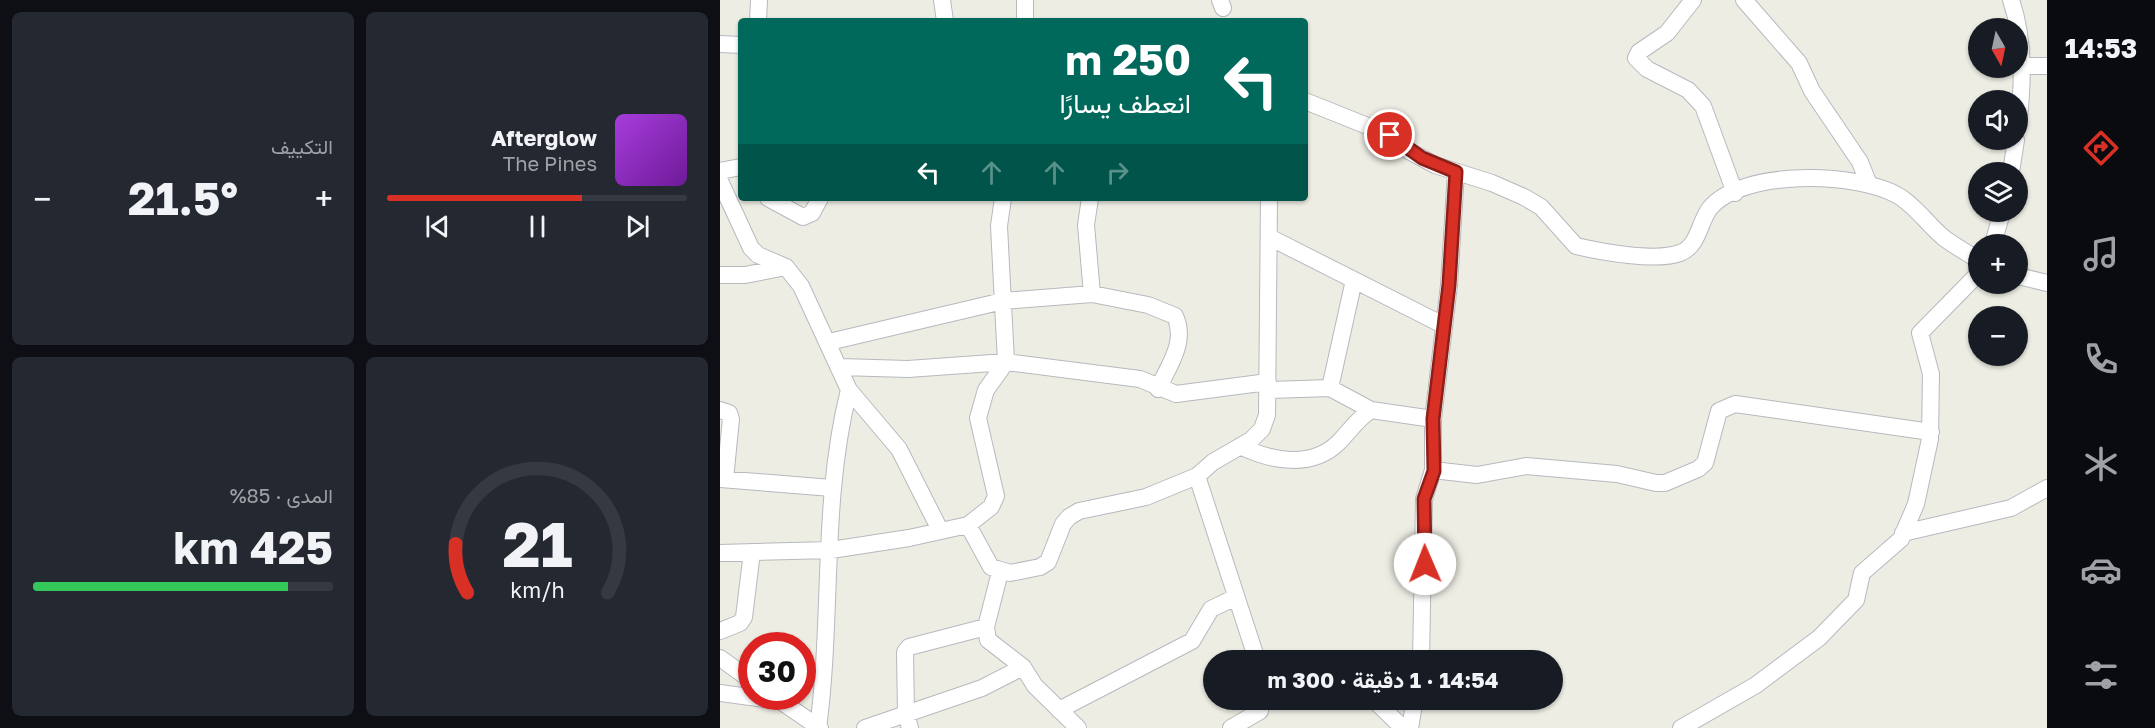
<!DOCTYPE html>
<html lang="ar">
<meta charset="utf-8">
<style>
body{margin:0;font-family:"Golos Text",Vazirmatn,sans-serif;background:#242831;color:#f1f3f6;direction:rtl;height:100vh;display:flex;flex-direction:column;font-size:22px;white-space:nowrap}
*{box-sizing:border-box;margin:0}
p{font-size:20px;color:#9ea1a6}
.icon{flex:none;width:33px;height:33px;fill:none;stroke:currentColor;stroke-width:2;stroke-linecap:round;stroke-linejoin:round}
.map{position:relative;flex:1;overflow:hidden;direction:ltr}
.panel{display:flex;flex-direction:column;gap:12px;padding:12px;background:#0d0f14;width:720px}
.panel>*{flex:none}
.hud{position:absolute;left:18px;top:18px;width:570px;height:183px;border-radius:6px;box-shadow:0 2px 4px #0004;direction:rtl;background:#00695c;color:#fff;overflow:hidden}
.needle{width:39px;rotate:171deg}
.fabs{position:absolute;left:1248px;top:18px;display:grid;gap:12px}
.fabs a{display:grid;place-items:center;width:60px;height:60px;border-radius:50%;background:#171b24;box-shadow:0 2px 4px #0004;font-size:30px}
.speed{position:absolute;left:18px;top:632px;display:flex;gap:12px;font-size:30px;font-weight:700;text-align:center}
.speed>*{display:grid;place-content:center;width:78px;height:78px;border-radius:50%;background:#171b24;box-shadow:0 2px 4px #0004;line-height:1}
.speed .limit{border:9px solid #d22;background:#fff;color:#111}
.pin{position:absolute;display:grid;place-items:center;width:51px;height:51px;color:#fff;margin:-26px;border:3px solid #fff;border-radius:50%;box-shadow:0 2px 6px #0007}
.me{position:absolute;width:66px;margin:-33px;rotate:359deg;stroke-linejoin:round;filter:drop-shadow(0 0 4px #0008)}
.turn{display:flex;align-items:center;gap:21px;height:126px;padding:0 18px;font-size:27px}
.turn .icon{width:78px;height:78px;stroke-width:2.5}
.turn b{display:block;font-size:42px;line-height:51px}
.lanes{display:flex;align-items:center;height:57px;padding:0 18px;background:#0003;justify-content:center;gap:30px;direction:ltr}
.lanes .off{opacity:.35}
.big{font-size:45px;font-weight:700;line-height:1.1}
.panel .widget{flex:1;display:flex;flex-direction:column;justify-content:center;gap:9px;min-width:0;padding:0 21px;border-radius:9px;background:#242831}
.panel .dial{align-items:center;gap:0}
.dial svg{height:156px;overflow:visible;fill:none;stroke:#363941;stroke-width:7;stroke-linecap:round;text-anchor:middle}
.dial text{fill:#f1f3f6;stroke:none}
.song{display:flex;align-items:center;gap:18px}
.cover{width:72px;height:72px;border-radius:9px;background:linear-gradient(135deg,hsl(280 70% 55%),hsl(280 70% 35%))}
.played{height:6px;border-radius:3px;background:linear-gradient(90deg,#d93025 65%,#363941 65%)}
.keys{display:flex;justify-content:space-around;direction:ltr}
.heat{display:flex;justify-content:space-between;align-items:center;font-size:33px;direction:ltr}
.charge{height:9px;border-radius:4px;background:linear-gradient(90deg,#34c759 85%,#363941 0)}
.panel .tiles{flex:1;display:grid;gap:12px;grid-template-columns:repeat(2,1fr)}
.trip{position:absolute;left:483px;top:650px;width:360px;height:60px;border-radius:30px;background:#171b24;box-shadow:0 2px 4px #0004;font-weight:700;line-height:60px;text-align:center;direction:rtl}
main{display:flex;flex:1;min-height:0}
.dock{display:flex;flex-direction:column;width:108px;justify-content:space-around;align-items:center;background:#090b0e;color:#9ea1a6}
.dock .icon{width:42px;height:42px}
.dock .current{color:#d93025}
.dock b{font-size:27px;color:#f1f3f6}
.map>svg:first-child{display:block}
</style>
<main>
<nav class="dock">
<b>14:53</b>
<svg class="icon current" aria-label="directions" viewBox="0 0 24 24"><path d="M12 3l9 9-9 9-9-9zM9 14v-3h6M13 9l2 2-2 2"/></svg>
<svg class="icon" aria-label="music" viewBox="0 0 24 24"><path d="M9 18V5l10-2v13"/><circle cx="6" cy="18" r="3"/><circle cx="16" cy="16" r="3"/></svg>
<svg class="icon" aria-label="phone" viewBox="0 0 24 24"><path d="M5 4h4l2 5-3 2q2 4 5 5l2-3 5 2v4C11 20 4 13 5 4z"/></svg>
<svg class="icon" aria-label="climate" viewBox="0 0 24 24"><path d="M12 3v18M4 7l16 10M4 17L20 7"/></svg>
<svg class="icon" aria-label="car" viewBox="0 0 24 24"><path d="M5 17H2v-5l4-1 3-4h7l3 4 3 1v5h-3M9 17h6M6 11h13"/><circle cx="7" cy="17" r="2"/><circle cx="17" cy="17" r="2"/></svg>
<svg class="icon" aria-label="filters" viewBox="0 0 24 24"><path d="M4 7h16M4 17h16"/><circle cx="9" cy="7" r="2"/><circle cx="15" cy="17" r="2"/></svg>
</nav>
<div class="map">
<svg width="1327" height="728" viewBox="0 0 1327 728">
<rect width="100%" height="100%" fill="#eeede4"/>
<g fill="none" stroke-linecap="round" stroke-linejoin="round">
<g stroke="#b6b9be" stroke-width="18">
<path id="minor" d="M222 0 225 21
M500 0 503 8
M973 0 947 33 919 52 916 58 927 69 968 90 983 106 1015 193
M1024 0 1079 63 1092 91 1140 162 1148 182
M1291 0C1305 41 1303 85 1298 127
M38 21 39 0
M305 21V0
M0 44 21 45
M1302 66H1327
M585 101 670 135 689 151 715 165 772 183 804 197 821 207 856 246C882 252 936 262 960 253 979 246 979 222 990 208 1022 169 1136 172 1177 195 1195 205 1208 225 1224 238 1235 246 1247 253 1258 260
M0 171 21 167
M1291 172 1296 140
M0 181 31 248 38 255 66 267 81 286 129 390 179 449 220 530
M48 198 83 217 92 213 100 198
M370 198 366 225 372 294 428 305 455 316C467 342 449 365 438 389
M549 237 723 325
M1273 244 1282 212
M0 275H25L66 267
M1298 276 1327 283
M109 342 283 301 372 294
M120 367 188 369 286 362 420 379 456 394 548 382
M610 388 634 280
M547 390 610 388 651 410 713 419
M0 410 9 413 11 419 5 479
M520 446C551 461 591 469 618 443 630 431 637 419 651 410
M713 470 757 475 806 466 897 474 936 483H945L978 469 985 463 999 411 1015 404 1211 432
M477 476 537 660
M0 479 112 488
M248 525 271 507 276 496 258 418 266 390 286 362 279 226 283 198
M1183 533 1291 508 1327 488
M0 553 111 550 189 538 248 525 271 567 290 573 320 567 328 562 343 524 349 517 359 511 426 497 477 476 493 462 531 440 542 429 547 415 549 198
M280 572 266 627 268 640 303 667 315 686 358 728
M0 631 20 623 24 617 32 552
M0 658 32 681
M701 660 704 499 713 470V419L729 285 736 172
M0 693 59 701
M53 696 100 728
M653 699 683 728
M339 710 472 641 491 609 516 597
M98 728C113 616 101 500 129 390
M145 728 262 688 303 667
M190 728 186 714 185 652 189 647 266 627
M511 728 540 711 542 699
M690 728 695 699
M961 728 1036 685 1099 638 1136 600 1142 573 1181 539 1196 504 1210 439 1211 374 1200 333 1258 274"/>
</g>
<use href="#minor" stroke="#fff" stroke-width="16"/>
</g>
<g fill="none" stroke-linecap="round" stroke-linejoin="round">
<g stroke="#8d1f18" stroke-width="15">
<path id="route" d="M670 135 702 158 736 172 729 285 713 419 714 471 704 499 705 564"/>
</g>
<use href="#route" stroke="#d93025" stroke-width="10"/>
</g>
</svg>
<div class="fabs">
<a><svg class="needle" viewBox="-14 -14 28 28"><path d="M0-13l5 13h-10z" fill="#e53935"/><path d="M0 13l5-13h-10z" fill="#9ea1a6"/></svg></a>
<a><svg class="icon" aria-label="sound" viewBox="0 0 24 24"><path d="M4 9h4l5-4v14l-5-4H4zM17 9q2 3 0 6"/></svg></a>
<a><svg class="icon" aria-label="layers" viewBox="0 0 24 24"><path d="M12 4l9 5-9 5-9-5zM3 14l9 5 9-5"/></svg></a>
<a>+</a>
<a>−</a>
</div>
<div class="speed"><div class="limit">30</div></div>
<div class="pin" style="left:670px;top:135px;background:#d93025"><svg class="icon" aria-label="arrive" viewBox="0 0 24 24"><path d="M6 21V4h12l-3 4 3 4H6"/></svg></div>
<svg class="me" style="left:705px;top:564px" viewBox="-20 -20 40 40"><circle r="19" fill="#fff"/><path d="M0-13L10 11 0 6-10 11z" fill="#d93025"/></svg>
<div class="trip">14:54 · 1 دقيقة · 300 m</div>
<div class="hud">
<div class="turn"><svg class="icon" aria-label="left" viewBox="0 0 24 24"><path d="M17 20v-9H6M10 6l-5 5 5 5"/></svg><div><b>250 m</b>انعطف يسارًا</div></div>
<div class="lanes"><svg class="icon" aria-label="left" viewBox="0 0 24 24"><path d="M17 20v-9H6M10 6l-5 5 5 5"/></svg><svg class="icon off" aria-label="ahead" viewBox="0 0 24 24"><path d="M12 20V5M6 11l6-6 6 6"/></svg><svg class="icon off" aria-label="ahead" viewBox="0 0 24 24"><path d="M12 20V5M6 11l6-6 6 6"/></svg><svg class="icon off" aria-label="right" viewBox="0 0 24 24"><path d="M7 20v-9h11M14 6l5 5-5 5"/></svg></div>
</div>
</div>
<section class="panel">
<div class="tiles">
<div class="widget">
<div class="song"><i class="cover"></i><div><b>Afterglow</b><p>The Pines</p></div></div>
<div class="played"></div>
<div class="keys"><svg class="icon" aria-label="previous" viewBox="0 0 24 24"><path d="M18 5L8 12l10 7zM5 5v14"/></svg><svg class="icon" aria-label="pause" viewBox="0 0 24 24"><path d="M8 5v14M16 5v14"/></svg><svg class="icon" aria-label="next" viewBox="0 0 24 24"><path d="M6 5l10 7-10 7zM19 5v14"/></svg></div>
</div>
<div class="widget"><p>التكييف</p>
<div class="heat"><a>−</a><b class="big">21.5°</b><a>+</a></div>
</div>
<div class="widget dial"><svg viewBox="0 0 100 80">
<path d="M14 69A42 42 0 1 1 86 69"/>
<path d="M14 69A42 42 0 0 1 8 44" stroke="#d93025"/>
<text x="50" y="56" font-size="32" font-weight="700">21</text>
<text x="50" y="72" font-size="11">km/h</text>
</svg></div>
<div class="widget"><p>المدى · 85%</p><b class="big">425 km</b><div class="charge"></div></div>
</div>
</section>
</main>
